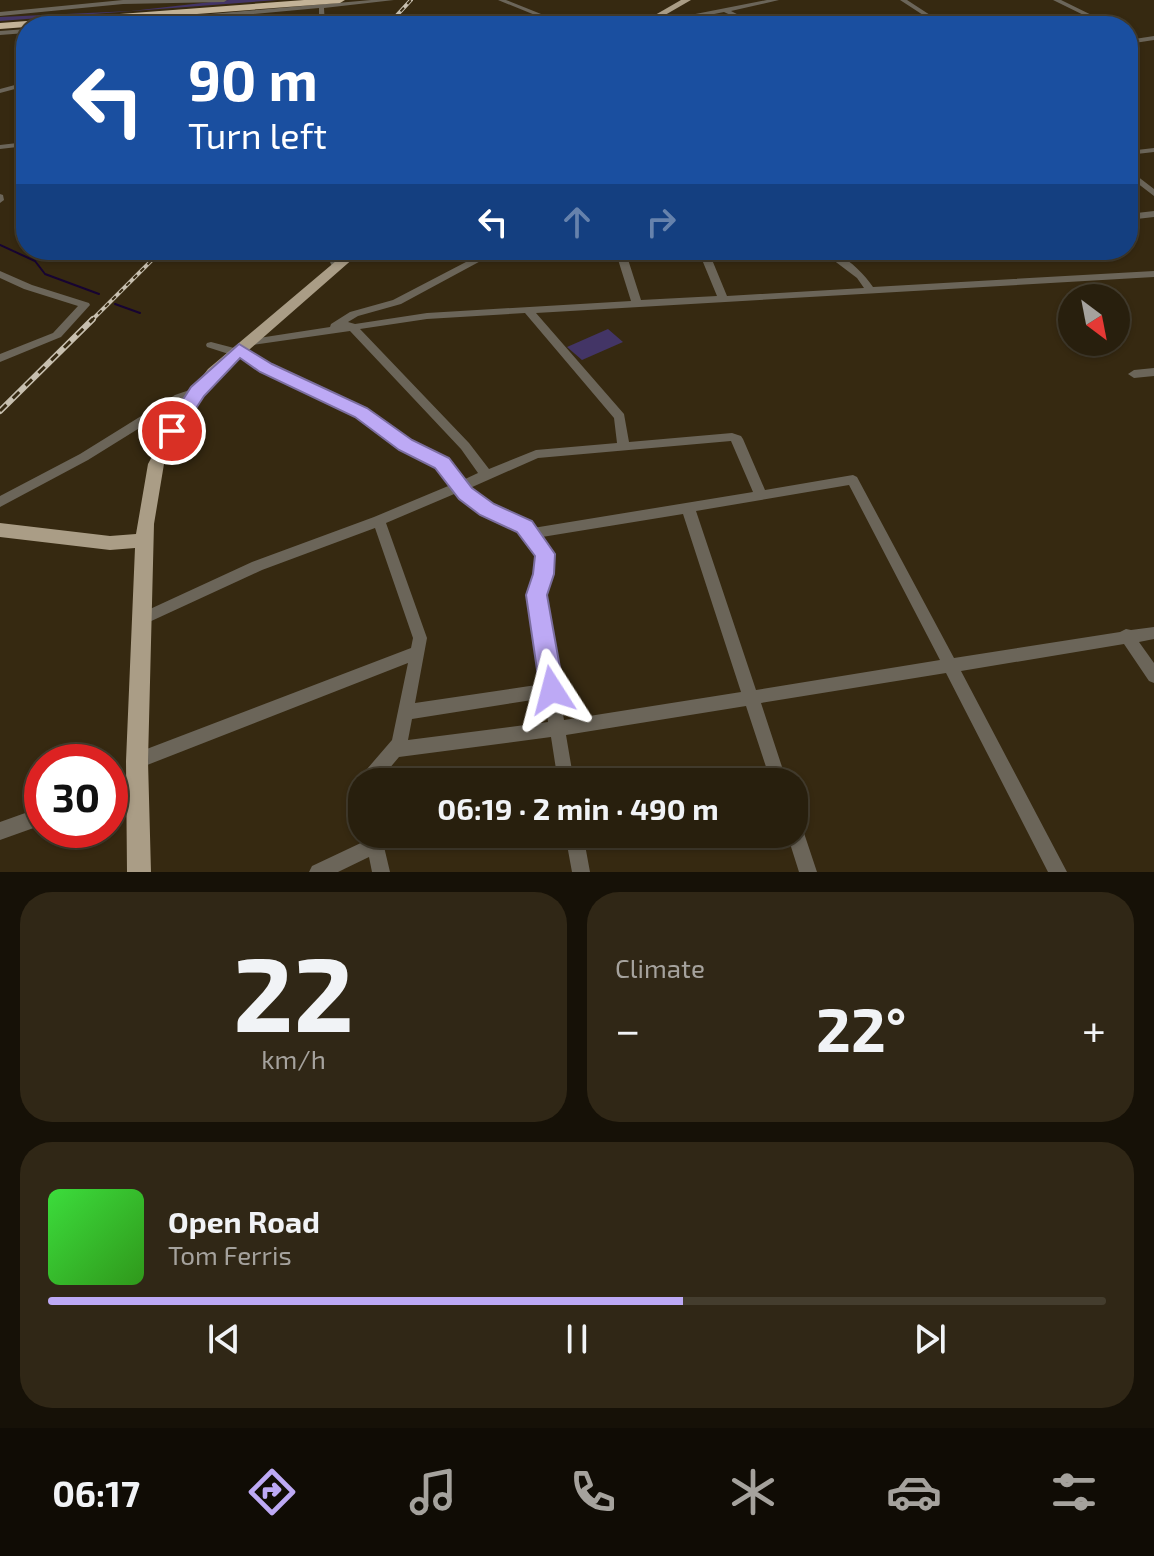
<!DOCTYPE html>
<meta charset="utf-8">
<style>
body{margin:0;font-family:"Exo 2",sans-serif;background:#302716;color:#f1f3f6;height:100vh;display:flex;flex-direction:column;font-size:30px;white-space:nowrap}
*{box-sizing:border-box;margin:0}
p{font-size:26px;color:#a5a29d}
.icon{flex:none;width:44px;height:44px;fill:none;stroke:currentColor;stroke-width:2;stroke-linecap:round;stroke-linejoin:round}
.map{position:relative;height:872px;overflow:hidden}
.panel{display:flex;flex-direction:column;gap:20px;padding:20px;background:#161107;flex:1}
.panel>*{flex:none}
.banner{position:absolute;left:16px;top:16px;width:1122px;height:244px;border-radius:32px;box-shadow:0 2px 6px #0004,0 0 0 2px #443d2e;background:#1a4fa0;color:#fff;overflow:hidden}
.needle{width:52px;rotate:148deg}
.fabs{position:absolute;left:1058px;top:284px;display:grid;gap:16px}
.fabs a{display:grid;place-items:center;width:72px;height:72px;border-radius:50%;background:#281f0d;box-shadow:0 2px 6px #0004,0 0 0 2px #443d2e;font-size:40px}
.speed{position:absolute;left:24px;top:744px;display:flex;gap:16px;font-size:40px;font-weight:700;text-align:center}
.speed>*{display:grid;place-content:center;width:104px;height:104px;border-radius:50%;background:#281f0d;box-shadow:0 2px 6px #0004,0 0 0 2px #443d2e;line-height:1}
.speed .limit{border:12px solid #d22;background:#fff;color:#111}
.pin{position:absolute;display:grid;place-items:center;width:68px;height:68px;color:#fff;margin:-34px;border:4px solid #fff;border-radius:50%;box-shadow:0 2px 8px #0007}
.me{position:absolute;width:88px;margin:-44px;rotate:351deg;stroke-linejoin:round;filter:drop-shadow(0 0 6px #0008)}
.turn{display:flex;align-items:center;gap:28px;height:168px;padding:0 40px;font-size:36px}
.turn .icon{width:104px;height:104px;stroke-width:2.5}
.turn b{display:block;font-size:56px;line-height:68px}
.lanes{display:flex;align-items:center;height:76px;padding:0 40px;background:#0003;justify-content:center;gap:40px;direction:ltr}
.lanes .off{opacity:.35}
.big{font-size:60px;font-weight:700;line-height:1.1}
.panel .tile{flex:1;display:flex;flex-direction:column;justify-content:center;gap:12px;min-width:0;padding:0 28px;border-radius:32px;background:#302716}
.panel .dial{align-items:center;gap:0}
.dial b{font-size:104px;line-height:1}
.song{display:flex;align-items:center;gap:24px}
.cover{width:96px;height:96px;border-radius:12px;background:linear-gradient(135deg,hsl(120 70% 55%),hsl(110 70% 35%))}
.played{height:8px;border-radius:4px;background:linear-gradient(90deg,#bda9f5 60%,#443d2e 60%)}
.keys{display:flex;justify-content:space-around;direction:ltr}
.heat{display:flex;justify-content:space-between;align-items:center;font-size:44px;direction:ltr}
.panel .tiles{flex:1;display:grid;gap:20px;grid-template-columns:1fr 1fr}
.tile:last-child{grid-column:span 2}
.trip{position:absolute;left:348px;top:768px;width:460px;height:80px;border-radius:32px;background:#281f0d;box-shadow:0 2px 6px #0004,0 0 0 2px #443d2e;font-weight:700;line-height:80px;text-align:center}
.menu{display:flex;height:128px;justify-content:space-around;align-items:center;background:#100c05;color:#a5a29d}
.menu .icon{width:56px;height:56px}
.menu .selected{color:#bda9f5}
.menu b{font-size:36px;color:#f1f3f6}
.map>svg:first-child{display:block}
</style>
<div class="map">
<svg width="1154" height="872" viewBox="0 0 1154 872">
<rect width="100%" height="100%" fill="#362911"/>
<path fill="#433566" d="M229 0H278L0 21V17L131 11Z
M608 329 623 342 582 360 567 347Z"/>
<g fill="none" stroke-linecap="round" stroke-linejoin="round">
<path stroke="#170432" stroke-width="2" d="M0 245 35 261 45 274 99 294
M115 304 140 313"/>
<path fill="#6b6559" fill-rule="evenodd" d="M123 0H227L224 2 123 4 0 16V12Z
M371 0H394L324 8 325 26H319V8L120 26H95L98 24Z
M498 0H506L571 26H562Z
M767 0H779L731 11 760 26H752L746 23 717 26 741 20 724 12 670 23 648 19 651 17 670 19Z
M900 0H907L947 26H940Z
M1053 0H1061L1114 26H1106Z
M26 29V33L0 35V31Z
M1154 36V40L1128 44V40Z
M26 82V86L0 93V89Z
M26 142V146L0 149V145Z
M1154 148V152L1128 155V151Z
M1128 169 1154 189V196L1128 176Z
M0 194 3 195 4 200 0 203Z
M1154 211V217L1128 220V214Z
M325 250H335L341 267 339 269H333Z
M489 250H501L401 304 358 316 348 322 355 324 427 313 631 301 615 250H625L641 300 717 296 698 250H708L727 296 864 288 857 278 820 250C841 250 862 271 873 287L1154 271V277L536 313 624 414 629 442 732 433 741 436 743 439 765 490 853 475 857 477 954 658 1120 632 1126 629 1131 630 1154 627V639L1139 642 1154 663V683L1149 681 1124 644 961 671 1067 872H1048L946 673 761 703 787 782H771L746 706 566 735 574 782H558L551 737 399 757 378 782H362V788L359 782 361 776 392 740 408 663 137 769 131 767 129 761 131 755 411 648 413 638 375 528 262 570 147 623 142 625 137 623 135 619 137 615 252 562 374 517 453 484 438 466 401 448 357 416 262 371 239 354 235 356 207 347 206 345 207 343 211 342 234 348 239 345 243 347 270 365 365 410 409 442 446 460 463 480 478 473 461 449 350 331 246 346 241 343 246 340 330 327 331 324 350 312 393 300ZM525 313 614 418 617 443 536 450 489 469 469 443 360 329 427 319ZM731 441 753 492 533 528 529 523 478 496 470 488 538 458ZM849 485 940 660 756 690 696 511ZM459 492 468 504 519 531 532 545 538 563 529 595 543 684 415 703 427 638 386 523ZM683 514 741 692 564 720 543 595 552 563 542 537ZM545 698 548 722 408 740 412 719Z
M0 271 32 285 89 303 90 305 61 337 0 362V354L53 333 78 306 24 289 0 278Z
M1154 368V376L1134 378 1128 374 1134 370Z
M198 387 202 388 204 391 202 394 183 401 88 460 0 507V496L80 454 175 395Z
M138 775 144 777 146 783 144 789 110 801V785Z
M42 807V825L0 840V822Z
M794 818 800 821 817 872H799L787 834H794Z
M363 834H381L390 872H372L369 857 338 872H309L312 866 365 841Z
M565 834H583L590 872H572Z"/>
<path fill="#aa9d86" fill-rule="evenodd" d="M681 0H691L646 26H636Z
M349 250H363L218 377 190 415 164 464 154 524 148 761 151 872H127L126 761 135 548 110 550 0 537V523L110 536 136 534 148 464 178 408 208 369Z"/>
<path fill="#c3b397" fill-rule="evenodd" d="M304 0H345L340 3 0 29V23Z"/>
<g stroke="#c7bfaf" stroke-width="4">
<path id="rail-far1" d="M387 26 411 0
M91 321 162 250"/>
</g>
<g stroke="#c7bfaf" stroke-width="6">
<path id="rail" d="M0 411 93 319"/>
</g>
<use href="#rail-far1" stroke="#362911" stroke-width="2" stroke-dasharray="5" stroke-linecap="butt"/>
<use href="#rail" stroke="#362911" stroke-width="3" stroke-dasharray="9" stroke-linecap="butt"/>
</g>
<path fill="#bda9f5" stroke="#7b6e9f" stroke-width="2" d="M239 344 272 364 367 408 412 440 449 458 472 488 494 504 532 521 555 554 554 574 547 595 564 690 560 697 552 701 544 697 540 690 526 595 533 574 535 556 517 532 480 515 459 499 435 468 399 450 355 417 260 372 240 358 204 396 178 436H165L163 431 191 387Z"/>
</svg>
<div class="fabs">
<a><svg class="needle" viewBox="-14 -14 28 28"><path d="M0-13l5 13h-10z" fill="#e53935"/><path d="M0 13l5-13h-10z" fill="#a5a29d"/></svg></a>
</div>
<div class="speed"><div class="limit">30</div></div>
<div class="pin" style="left:172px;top:431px;background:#d93025"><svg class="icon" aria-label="arrive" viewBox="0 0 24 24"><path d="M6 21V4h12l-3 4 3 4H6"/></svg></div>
<svg class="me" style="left:552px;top:690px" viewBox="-20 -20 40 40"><path d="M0-17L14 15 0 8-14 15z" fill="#bda9f5" stroke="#fff" stroke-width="4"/></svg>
<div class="trip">06:19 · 2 min · 490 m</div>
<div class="banner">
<div class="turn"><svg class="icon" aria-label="left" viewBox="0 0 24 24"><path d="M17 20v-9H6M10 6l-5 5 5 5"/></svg><div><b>90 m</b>Turn left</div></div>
<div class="lanes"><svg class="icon" aria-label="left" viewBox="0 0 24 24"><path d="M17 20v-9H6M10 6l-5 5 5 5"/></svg><svg class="icon off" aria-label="ahead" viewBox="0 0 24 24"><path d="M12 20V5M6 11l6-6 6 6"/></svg><svg class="icon off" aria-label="right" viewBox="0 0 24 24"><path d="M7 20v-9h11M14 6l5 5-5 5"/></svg></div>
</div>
</div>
<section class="panel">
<div class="tiles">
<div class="tile dial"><b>22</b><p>km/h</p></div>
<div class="tile"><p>Climate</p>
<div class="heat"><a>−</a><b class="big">22°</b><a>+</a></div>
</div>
<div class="tile">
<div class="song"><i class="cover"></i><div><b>Open Road</b><p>Tom Ferris</p></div></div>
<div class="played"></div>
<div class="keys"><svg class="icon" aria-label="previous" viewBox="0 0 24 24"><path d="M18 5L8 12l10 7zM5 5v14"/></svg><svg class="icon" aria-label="pause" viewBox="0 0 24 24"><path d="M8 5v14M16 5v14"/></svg><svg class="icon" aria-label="next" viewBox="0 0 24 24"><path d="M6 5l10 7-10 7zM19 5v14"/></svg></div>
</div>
</div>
</section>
<nav class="menu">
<b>06:17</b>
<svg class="icon selected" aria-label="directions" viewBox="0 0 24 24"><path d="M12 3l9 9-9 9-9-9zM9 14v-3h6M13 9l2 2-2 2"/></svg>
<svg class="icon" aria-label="music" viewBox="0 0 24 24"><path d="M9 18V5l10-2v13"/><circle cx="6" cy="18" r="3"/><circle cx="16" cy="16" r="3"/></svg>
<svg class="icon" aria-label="phone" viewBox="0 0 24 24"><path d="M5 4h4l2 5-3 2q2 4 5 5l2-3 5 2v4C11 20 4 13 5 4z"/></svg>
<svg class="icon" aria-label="climate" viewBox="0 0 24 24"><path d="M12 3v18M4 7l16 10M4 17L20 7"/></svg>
<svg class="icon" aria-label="car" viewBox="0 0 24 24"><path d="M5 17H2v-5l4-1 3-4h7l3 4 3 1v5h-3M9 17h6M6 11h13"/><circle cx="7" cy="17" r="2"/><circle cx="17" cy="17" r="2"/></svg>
<svg class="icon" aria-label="filters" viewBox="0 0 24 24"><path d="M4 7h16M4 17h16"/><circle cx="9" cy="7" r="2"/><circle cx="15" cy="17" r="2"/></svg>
</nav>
